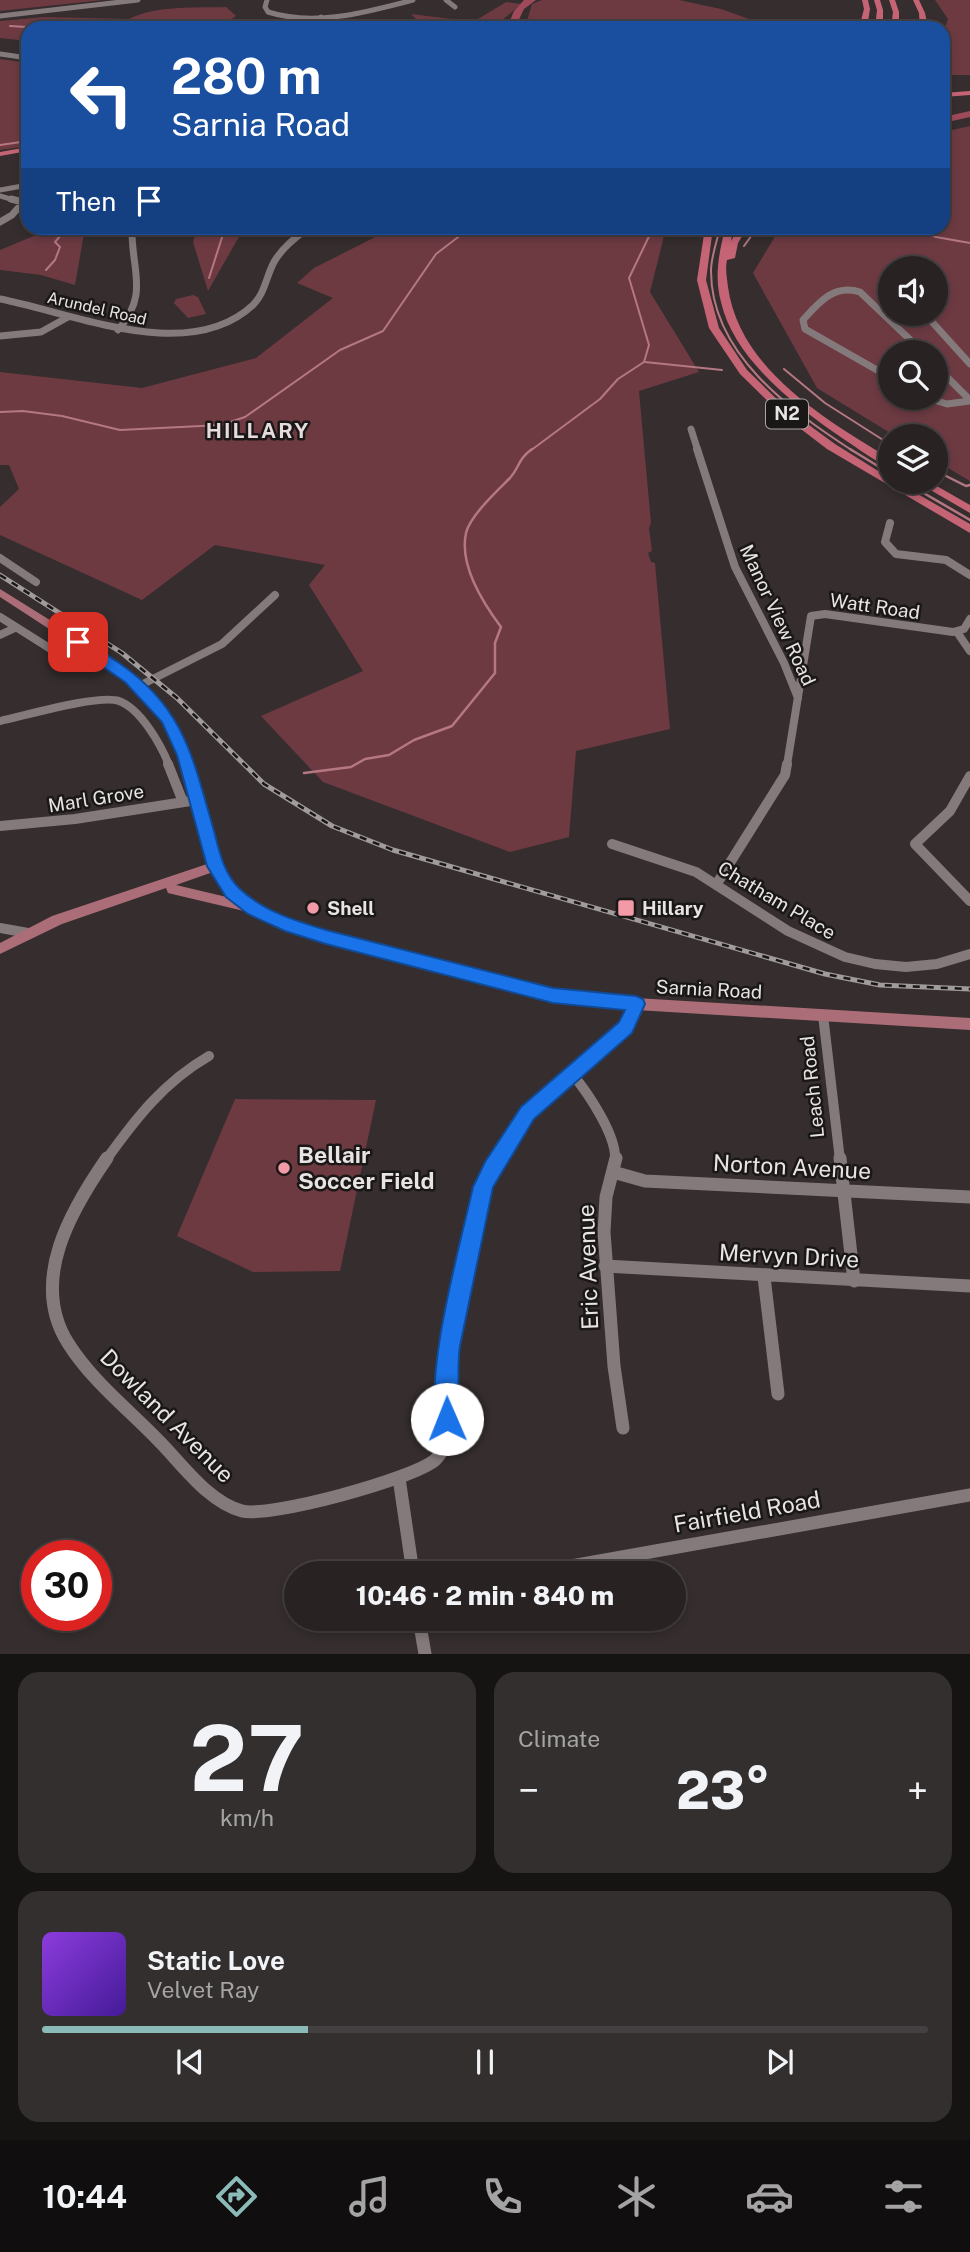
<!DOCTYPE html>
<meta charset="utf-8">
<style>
body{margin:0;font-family:"Public Sans",sans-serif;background:#342f2f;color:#f1f3f6;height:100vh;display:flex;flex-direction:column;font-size:26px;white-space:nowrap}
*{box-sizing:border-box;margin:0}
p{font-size:23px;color:#a5a4a5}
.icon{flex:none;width:38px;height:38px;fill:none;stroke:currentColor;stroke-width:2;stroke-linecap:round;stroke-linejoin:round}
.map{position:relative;height:1654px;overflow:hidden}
.panel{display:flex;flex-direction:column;gap:18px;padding:18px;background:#161313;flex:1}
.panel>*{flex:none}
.guide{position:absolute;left:21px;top:21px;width:929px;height:214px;border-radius:21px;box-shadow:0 4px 10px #0003,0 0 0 2px #443f40;background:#1a4fa0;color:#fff;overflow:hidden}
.buttons{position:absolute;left:878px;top:256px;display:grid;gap:14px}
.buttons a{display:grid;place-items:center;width:70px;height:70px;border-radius:50%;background:#282222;box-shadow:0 4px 10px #0003,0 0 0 2px #443f40;font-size:35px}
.speed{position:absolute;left:21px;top:1540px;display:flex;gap:14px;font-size:35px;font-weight:700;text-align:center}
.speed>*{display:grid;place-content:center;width:91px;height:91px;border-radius:50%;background:#282222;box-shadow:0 4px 10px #0003,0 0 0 2px #443f40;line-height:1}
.speed .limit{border:10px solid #d22;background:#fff;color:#111}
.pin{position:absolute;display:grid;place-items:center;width:60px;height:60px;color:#fff;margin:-30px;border-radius:14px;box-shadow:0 4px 10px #0006}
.me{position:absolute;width:77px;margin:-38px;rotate:359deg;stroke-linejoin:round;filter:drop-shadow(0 0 5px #0008)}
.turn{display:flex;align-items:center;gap:24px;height:147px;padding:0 35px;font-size:32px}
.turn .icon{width:91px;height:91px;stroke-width:2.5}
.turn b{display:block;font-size:49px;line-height:60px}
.then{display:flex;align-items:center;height:66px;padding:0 35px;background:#0003;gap:14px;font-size:26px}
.big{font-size:52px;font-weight:800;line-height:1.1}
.panel .widget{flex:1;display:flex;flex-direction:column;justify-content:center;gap:10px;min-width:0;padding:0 24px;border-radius:21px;background:#342f2f}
.panel .dial{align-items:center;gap:0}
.dial b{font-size:91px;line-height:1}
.song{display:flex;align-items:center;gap:21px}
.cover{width:84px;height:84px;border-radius:10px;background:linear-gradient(135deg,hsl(270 70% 55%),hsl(260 70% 35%))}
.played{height:7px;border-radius:4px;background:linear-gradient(90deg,#8bbbb9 30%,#443f40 30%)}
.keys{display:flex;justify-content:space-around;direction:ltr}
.heat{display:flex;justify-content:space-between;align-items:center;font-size:38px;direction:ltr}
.panel .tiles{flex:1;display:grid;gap:18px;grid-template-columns:1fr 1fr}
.widget:last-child{grid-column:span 2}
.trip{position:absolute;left:284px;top:1561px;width:402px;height:70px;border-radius:35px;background:#282222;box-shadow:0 4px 10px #0003,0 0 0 2px #443f40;font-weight:800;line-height:70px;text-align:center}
.dock{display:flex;height:112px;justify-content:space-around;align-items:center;background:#100e0e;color:#a5a4a5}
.dock .icon{width:49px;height:49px}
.dock .current{color:#8bbbb9}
.dock b{font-size:32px;color:#f1f3f6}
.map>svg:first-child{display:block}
</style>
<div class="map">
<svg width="970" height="1654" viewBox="0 0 970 1654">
<rect width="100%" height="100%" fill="#352d2e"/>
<path fill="#6d3a42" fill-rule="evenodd" d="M0 0H103L0 11Z
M542 0H679L721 9 749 19 809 28H525L532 4Z
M935 0H970V75H943V33L948 19Z
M506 2 521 4 493 28H425L411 14 468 21 478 19Z
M226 7 236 16 230 20 264 28H28V41L0 38V21L44 17 129 19C157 5 195 8 226 7Z
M0 59 28 63V146L0 150Z
M970 126V481L936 461V436H895L817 388 753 273 780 228H943V132ZM891 268H936V313H891ZM891 352H936V397H891Z
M48 228H85L75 285 41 275 0 270V250L41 233Z
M197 228H244L208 291 193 242Z
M393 228H666L650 292 699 372 639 391 651 523 649 528 652 551 648 553 651 562 655 563 670 729 576 751 569 837 510 852 323 782 261 716 363 671 309 585 325 565 215 545 142 600 0 535V507L19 489 9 465H0V372L142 388 256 358 333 298 297 283 314 268Z
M193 295 198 297 206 314 188 318 174 303 176 299Z
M235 1099 376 1100 340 1271 253 1272 177 1236Z"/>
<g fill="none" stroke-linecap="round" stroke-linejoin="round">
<path stroke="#b57883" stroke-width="2" d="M10 26 43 28
M0 145 28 141
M720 228C717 241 711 257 711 271 711 354 790 410 853 451
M912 228 936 237 970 243
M744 246 757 228
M46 270 55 260 60 247 55 242 67 228
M209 278 225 228
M645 362 722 370
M784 369 825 403 891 445
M0 412 23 411 62 416 120 430 221 425 245 417 340 350 383 331 436 254 470 228
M530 451 600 399 618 379 644 362 649 345 629 278 653 228"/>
<path stroke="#b57883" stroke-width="2.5" d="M850 449 891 474
M936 471 966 486 970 485
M903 481 970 520
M304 773 351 767 365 759 389 755 414 740 452 726 495 673V643L501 627C483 603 459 565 466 533 470 516 497 491 510 478 520 467 517 460 532 449"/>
<path fill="#9f4a5a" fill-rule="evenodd" d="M524 0H536L524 9 515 28H507L514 11Z
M970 111V117L943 123V117Z"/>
<path stroke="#847a7b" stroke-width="5" d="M267 0 265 7 268 12C315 27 367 12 413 0
M446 0 455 7
M0 16 138 0
M321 17 325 25 331 28
M0 54 28 58
M0 190 28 185
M0 196 17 201
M25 201 28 197"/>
<path stroke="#847a7b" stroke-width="7" d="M11 199 23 202
M0 222 12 215 26 199
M132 234 169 228
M0 299C73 313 189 365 253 305 265 293 266 277 274 262 282 248 295 238 308 228
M924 313 970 364
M118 330C150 294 131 270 132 228
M0 336 41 332 68 317
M936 366 970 400
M891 378 805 329 803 320C819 302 834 284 860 292L923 352
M924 397 947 404 970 401
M691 429 698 451"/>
<path stroke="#847a7b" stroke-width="8" d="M697 449 735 567 784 663 798 698
M890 523 885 542 896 554 946 560 970 575
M0 558 36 582
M0 617 54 651H63L78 642
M957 632 970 651
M0 635 15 628
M139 686 222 644 275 595
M0 721C24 716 99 694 119 701 141 709 161 745 169 765
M787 765 811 616 825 614 953 632 964 629 970 619"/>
<path stroke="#847a7b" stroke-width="10" d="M168 764 183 802
M970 776 950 811 915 844 970 901
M0 826 75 819 197 800
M612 844 696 872 788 931 845 957 875 964 906 967 937 964 970 954
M716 885 785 775 787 764
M0 928 28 933
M823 1015 840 1160
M573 1075C588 1093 617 1136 615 1160
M106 1160C136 1118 164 1082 209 1056
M497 1160 528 1113 626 1028 636 1004"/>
<path stroke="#847a7b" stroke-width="13" d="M107 1158C71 1210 29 1281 68 1343 91 1380 128 1409 158 1440 182 1464 208 1502 242 1511 270 1518 413 1479 435 1460 458 1440 445 1376 449 1347 452 1321 460 1295 465 1269 473 1232 476 1190 498 1158
M616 1158 606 1197 604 1232 614 1366 623 1428
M840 1158 854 1281
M613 1172 645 1181 970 1197
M605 1266 970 1286
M764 1277 778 1394
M399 1478 413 1573
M532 1573 970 1495
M419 1619 425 1654"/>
<path fill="#ab6d77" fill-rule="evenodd" d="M0 589 114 660 143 683 163 703 186 743 227 876 246 896 275 914 326 932 553 990 636 998 970 1018V1030L636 1010 553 1002 326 942 265 922 247 910 244 911 172 894 168 893 166 888 62 924 0 954V943L52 916 210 863 174 743 155 709 135 689 106 666 0 597ZM213 872 217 882 231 898 176 885Z"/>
<path fill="#c56475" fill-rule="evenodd" d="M862 0H868L870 9 867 28H859L864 9Z
M874 0H880L883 10V28H875L877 10Z
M889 0H895L899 12V28H891L893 12Z
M913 0H919L925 13 928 28H920L919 13Z
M970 91V95L943 97V93Z
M28 147V151L0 156V152Z
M705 228H713L706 280 719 328 747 370 787 409 835 444 891 479V481H895L970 524V533L827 449 780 413 740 374 709 328 697 280Z
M725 228H733L731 241 739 228H747L738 243 735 258 727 260C725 269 727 278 728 287 739 369 826 420 891 459V467C875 462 859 449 845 440 798 408 734 360 721 302 714 276 719 254 725 228Z
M915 481H928L970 505V513Z"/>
<g stroke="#a19b9b" stroke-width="5">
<path id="rail" d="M0 575 122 653 177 698 264 784 332 826 393 850 825 974 880 985 970 989"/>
</g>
<use href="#rail" stroke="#1a1717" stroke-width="2.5" stroke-dasharray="7" stroke-linecap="butt"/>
</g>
<path fill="#1a73e8" stroke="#114b97" stroke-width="2" d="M78 637C92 642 106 655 119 663 185 708 193 759 214 831 219 851 224 874 240 889 263 911 296 921 326 930L553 988 636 996 643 999 645 1004 632 1033 534 1119 493 1187 460 1346C456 1369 462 1409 454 1426L447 1430 439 1426C421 1382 462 1238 473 1187L485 1162 521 1107 619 1022 625 1010 553 1003 326 944 285 931 248 914 226 897 207 866 177 755 162 722 125 682 73 646V639Z"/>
<g fill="#f39aa7" stroke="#1a1717" stroke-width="2.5">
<circle cx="313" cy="908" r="7"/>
<rect x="617" y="899" width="18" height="18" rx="3.5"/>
<circle cx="284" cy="1168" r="7"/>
</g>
<g text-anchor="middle" stroke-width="5" stroke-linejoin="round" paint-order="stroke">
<g font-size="16" fill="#e9e4e4" stroke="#1a1717">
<text transform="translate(97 308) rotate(13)" y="6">Arundel Road</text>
</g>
<rect fill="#1a1717" stroke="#aba6a6" stroke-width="2" x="766" y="399.5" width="42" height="29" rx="5"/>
<g font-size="18" font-weight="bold" fill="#e9e4e4">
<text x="787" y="420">N2</text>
</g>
<g font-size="19" fill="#e9e4e4" stroke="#1a1717">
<text transform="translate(875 606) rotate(8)" y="7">Watt Road</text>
<text transform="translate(778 615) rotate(65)" y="7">Manor View Road</text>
<text transform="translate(96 798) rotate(-9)" y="7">Marl Grove</text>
<text transform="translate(777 900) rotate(31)" y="7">Chatham Place</text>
<text transform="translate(709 989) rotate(3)" y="7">Sarnia Road</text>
<text transform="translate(812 1087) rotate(-96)" y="7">Leach Road</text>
</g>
<g font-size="19" font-weight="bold" fill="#e9e4e4" stroke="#1a1717" text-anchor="start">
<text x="327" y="915">Shell</text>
<text x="642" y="915">Hillary</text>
</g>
<g font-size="21" font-weight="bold" letter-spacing="2" fill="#e6dbdc" stroke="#1a1717">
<text x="258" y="438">HILLARY</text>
</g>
<g font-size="23" font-weight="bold" fill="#e9e4e4" stroke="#1a1717" text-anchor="start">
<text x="298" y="1163">Bellair<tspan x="298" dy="26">Soccer Field</tspan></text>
</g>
<g font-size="23" fill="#e9e4e4" stroke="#1a1717">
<text transform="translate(792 1167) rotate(3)" y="8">Norton Avenue</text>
<text transform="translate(789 1256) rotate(3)" y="8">Mervyn Drive</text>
<text transform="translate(588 1267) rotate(-92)" y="8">Eric Avenue</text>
<text transform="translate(167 1416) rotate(45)" y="8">Dowland Avenue</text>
<text transform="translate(747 1512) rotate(-10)" y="8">Fairfield Road</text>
</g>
</g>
</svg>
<div class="buttons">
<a><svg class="icon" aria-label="sound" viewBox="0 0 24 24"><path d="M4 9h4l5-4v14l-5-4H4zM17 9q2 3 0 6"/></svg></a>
<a><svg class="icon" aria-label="search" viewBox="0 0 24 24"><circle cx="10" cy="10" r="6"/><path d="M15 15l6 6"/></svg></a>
<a><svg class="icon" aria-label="layers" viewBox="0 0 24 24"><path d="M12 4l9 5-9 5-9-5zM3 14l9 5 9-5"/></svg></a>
</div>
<div class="speed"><div class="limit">30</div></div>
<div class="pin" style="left:78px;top:642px;background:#d93025"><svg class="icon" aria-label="arrive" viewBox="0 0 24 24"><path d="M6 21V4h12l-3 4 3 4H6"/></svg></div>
<svg class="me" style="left:447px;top:1419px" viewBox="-20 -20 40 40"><circle r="19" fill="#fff"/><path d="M0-13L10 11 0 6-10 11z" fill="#1a73e8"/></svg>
<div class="trip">10:46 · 2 min · 840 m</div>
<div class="guide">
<div class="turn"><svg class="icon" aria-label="left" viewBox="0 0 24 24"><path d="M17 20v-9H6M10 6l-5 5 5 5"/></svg><div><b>280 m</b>Sarnia Road</div></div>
<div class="then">Then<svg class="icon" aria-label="arrive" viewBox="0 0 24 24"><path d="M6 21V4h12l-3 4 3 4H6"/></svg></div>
</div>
</div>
<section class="panel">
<div class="tiles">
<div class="widget dial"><b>27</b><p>km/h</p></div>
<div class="widget"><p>Climate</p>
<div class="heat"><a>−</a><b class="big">23°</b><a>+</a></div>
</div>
<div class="widget">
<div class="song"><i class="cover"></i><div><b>Static Love</b><p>Velvet Ray</p></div></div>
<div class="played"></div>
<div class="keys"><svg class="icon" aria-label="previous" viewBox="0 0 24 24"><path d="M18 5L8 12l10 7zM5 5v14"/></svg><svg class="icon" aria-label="pause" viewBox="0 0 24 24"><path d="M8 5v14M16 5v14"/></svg><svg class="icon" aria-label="next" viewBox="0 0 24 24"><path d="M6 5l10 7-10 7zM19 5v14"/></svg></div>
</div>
</div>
</section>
<nav class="dock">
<b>10:44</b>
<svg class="icon current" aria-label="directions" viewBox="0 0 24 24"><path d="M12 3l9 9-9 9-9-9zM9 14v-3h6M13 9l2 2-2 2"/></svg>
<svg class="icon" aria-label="music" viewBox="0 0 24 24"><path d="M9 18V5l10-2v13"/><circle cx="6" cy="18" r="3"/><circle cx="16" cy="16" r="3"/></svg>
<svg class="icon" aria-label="phone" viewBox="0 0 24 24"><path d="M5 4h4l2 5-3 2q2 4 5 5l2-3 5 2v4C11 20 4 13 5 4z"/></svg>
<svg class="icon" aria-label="climate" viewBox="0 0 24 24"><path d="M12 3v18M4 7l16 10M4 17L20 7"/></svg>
<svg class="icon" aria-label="car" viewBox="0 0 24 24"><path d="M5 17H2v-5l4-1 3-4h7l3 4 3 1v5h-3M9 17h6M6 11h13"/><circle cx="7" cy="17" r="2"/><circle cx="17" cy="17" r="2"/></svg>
<svg class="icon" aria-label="filters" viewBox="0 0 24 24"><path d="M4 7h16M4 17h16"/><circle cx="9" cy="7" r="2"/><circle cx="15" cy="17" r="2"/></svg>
</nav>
